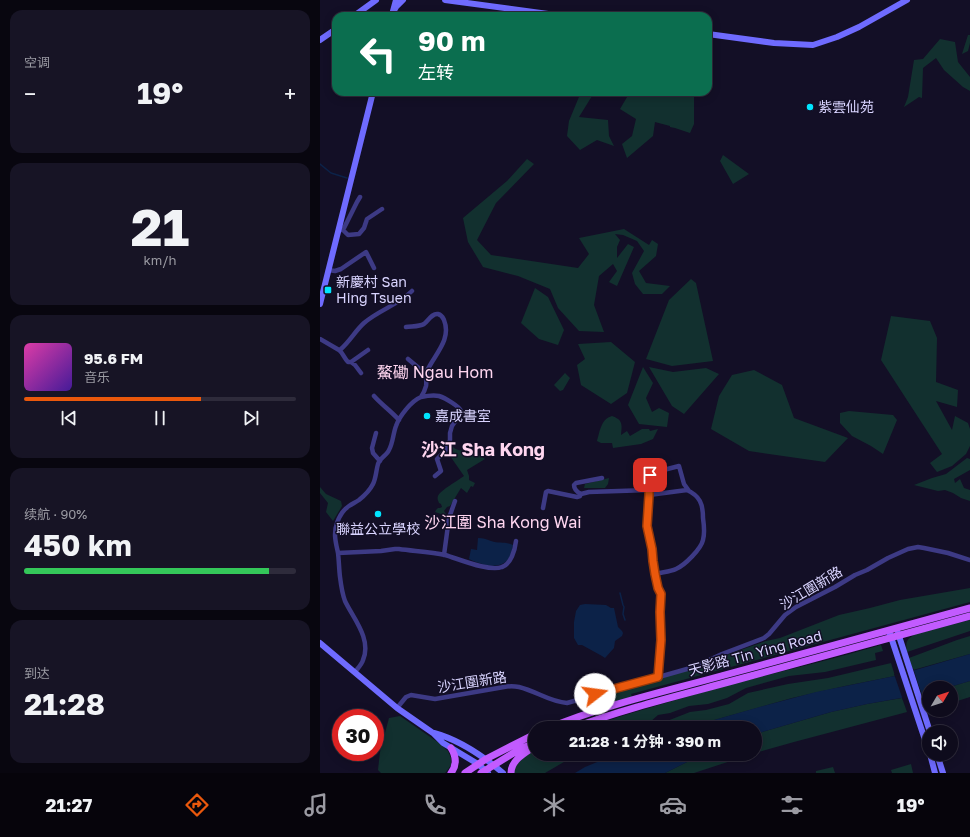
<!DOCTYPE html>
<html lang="zh">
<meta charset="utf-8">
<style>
body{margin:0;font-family:"Golos Text","Noto Sans SC",sans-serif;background:#171425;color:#f1f3f6;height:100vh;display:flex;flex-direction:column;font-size:15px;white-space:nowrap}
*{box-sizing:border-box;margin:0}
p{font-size:13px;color:#9b9ba3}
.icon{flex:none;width:22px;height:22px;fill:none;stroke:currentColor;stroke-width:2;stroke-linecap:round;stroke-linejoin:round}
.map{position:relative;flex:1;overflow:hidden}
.panel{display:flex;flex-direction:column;gap:10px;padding:10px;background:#08060f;width:320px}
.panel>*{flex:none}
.hud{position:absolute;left:12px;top:12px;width:380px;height:84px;border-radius:12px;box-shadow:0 2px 10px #0003,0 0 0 1px #2e2b3b;background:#0b6e4f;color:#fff;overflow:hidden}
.needle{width:26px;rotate:51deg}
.tools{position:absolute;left:602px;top:681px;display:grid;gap:8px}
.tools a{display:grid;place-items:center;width:36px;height:36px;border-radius:50%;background:#0e0b1c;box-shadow:0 2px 10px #0003,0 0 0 1px #2e2b3b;font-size:20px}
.speed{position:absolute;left:12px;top:709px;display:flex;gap:8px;font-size:20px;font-weight:700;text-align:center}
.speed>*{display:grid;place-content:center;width:52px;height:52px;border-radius:50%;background:#0e0b1c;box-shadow:0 2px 10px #0003,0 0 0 1px #2e2b3b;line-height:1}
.speed .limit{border:6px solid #d22;background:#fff;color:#111}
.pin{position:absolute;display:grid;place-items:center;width:34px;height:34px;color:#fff;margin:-17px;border-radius:8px;box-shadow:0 2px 6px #0006}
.me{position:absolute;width:44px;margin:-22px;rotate:75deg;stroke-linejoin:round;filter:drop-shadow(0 0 3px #0008)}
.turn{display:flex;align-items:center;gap:14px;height:84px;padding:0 20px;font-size:18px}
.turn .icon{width:52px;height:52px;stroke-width:2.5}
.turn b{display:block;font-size:28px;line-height:34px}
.big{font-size:30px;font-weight:700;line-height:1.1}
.panel .widget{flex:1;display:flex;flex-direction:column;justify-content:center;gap:6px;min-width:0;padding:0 14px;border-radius:12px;background:#171425}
.panel .dial{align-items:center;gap:0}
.dial b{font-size:52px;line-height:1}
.song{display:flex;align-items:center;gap:12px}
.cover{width:48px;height:48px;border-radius:6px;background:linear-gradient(135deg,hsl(320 70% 55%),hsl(260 70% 35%))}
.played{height:4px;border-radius:2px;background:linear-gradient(90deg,#ea580c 65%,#2e2b3b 65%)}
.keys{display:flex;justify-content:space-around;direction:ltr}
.heat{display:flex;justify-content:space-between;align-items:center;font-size:22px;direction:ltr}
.charge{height:6px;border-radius:3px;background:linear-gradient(90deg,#34c759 90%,#2e2b3b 0)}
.trip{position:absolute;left:208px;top:721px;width:234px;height:40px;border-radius:20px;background:#0e0b1c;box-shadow:0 2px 10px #0003,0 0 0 1px #2e2b3b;font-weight:700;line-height:40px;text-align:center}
.menu{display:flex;height:64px;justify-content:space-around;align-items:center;background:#06040b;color:#9b9ba3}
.menu .icon{width:28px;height:28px}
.menu .current{color:#ea580c}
.menu b{font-size:18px;color:#f1f3f6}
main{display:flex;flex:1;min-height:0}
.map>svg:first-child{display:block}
</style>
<main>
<section class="panel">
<div class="widget"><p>空调</p>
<div class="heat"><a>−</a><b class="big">19°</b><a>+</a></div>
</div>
<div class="widget dial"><b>21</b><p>km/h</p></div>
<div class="widget">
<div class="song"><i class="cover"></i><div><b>95.6 FM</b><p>音乐</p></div></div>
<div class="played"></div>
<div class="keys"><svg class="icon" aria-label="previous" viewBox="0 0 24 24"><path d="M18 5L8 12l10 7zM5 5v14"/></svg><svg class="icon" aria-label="pause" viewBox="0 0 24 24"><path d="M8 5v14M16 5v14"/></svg><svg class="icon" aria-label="next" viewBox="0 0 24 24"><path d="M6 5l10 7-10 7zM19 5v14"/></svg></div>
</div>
<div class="widget"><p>续航 · 90%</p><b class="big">450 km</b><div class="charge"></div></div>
<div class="widget"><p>到达</p><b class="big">21:28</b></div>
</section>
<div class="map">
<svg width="650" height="773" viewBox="0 0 650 773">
<rect width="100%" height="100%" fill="#130f26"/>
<path fill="#12302f" d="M648 35H650V43L648 51 642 54Z
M620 39 635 42 638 62 650 77V91L643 87 624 70 616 58 603 68 602 98 599 97 584 107 588 97 594 60 603 59Z
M261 92H298L272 96 259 117 288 120 289 136 294 146 277 140 260 150 247 136 249 121Z
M310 92H374V124L370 133 355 128 350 127V126L335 122 333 136 307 158 302 144 312 136 316 119 300 109Z
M403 155 429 174 413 184 400 161Z
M207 159 214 164 176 203 157 240 171 255 258 268 269 254 259 238 304 229 329 245 332 240 338 244 336 256 319 271 326 283 350 286 342 294H323L315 284 312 273 324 251 317 241 303 235 295 234 300 240 297 247V258L308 244 314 247 297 286 289 282 297 271 293 264 279 276 274 305 284 332 259 331 238 308 230 289 198 276 163 267 148 242 143 218 187 181Z
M371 279 376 283 393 361 352 366 326 359 349 300Z
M215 288 228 297 244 330 238 345 219 339 201 323Z
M571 316 610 321 617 338 616 382 638 390 637 407 616 401 632 430 635 416 648 423 650 429V446L646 454 632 466 617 472 610 463 622 454 561 360Z
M291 342 315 362 307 393 291 404 261 385 257 365 265 359 258 344Z
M323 367 333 383 326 398 332 412 339 408 349 413 347 427 319 424 308 405Z
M329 367 353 372 386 368 399 374 364 414 352 406Z
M434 370 462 385 474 418 528 438 505 462 429 451 391 429 399 396 412 375Z
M245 373 250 378 243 390 240 391 234 385Z
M529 411 573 415 577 420 563 454 551 446 532 436 520 423V413Z
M292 416C303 420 302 424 301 435L307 431 310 436 322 429H329L330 431 338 429 333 439 321 444 293 448 292 443H281L277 441C280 431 281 419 292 416Z
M132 446C138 453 146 449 154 452 158 454 162 457 165 459L147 470 149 476V480L155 483 153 487 151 486 147 493 141 488 130 506 127 507 124 511 126 514 124 515 115 512 116 510 118 508H120L122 507 121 504 119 503C118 500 117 499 118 496 121 490 137 481 144 476L128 453 129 450Z
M647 458 650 459V470L634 479 635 483 640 479 644 488 650 490V501L641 498 633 493 625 490 618 491 594 485 612 478 626 474Z
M289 478 288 484 285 488H264L265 484Z
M0 487 6 494 21 501 22 506 13 521 6 512 8 503 0 493Z
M650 588V602L311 694 312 697 275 707 273 698 339 679 446 641 460 638 519 615 550 608 580 600Z
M650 620V631L587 652C585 641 587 639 596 634Z
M650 636V654L593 670 589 658 637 640Z
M561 645 563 651 555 653 556 660 505 672 469 676 426 688 407 698 388 704 369 706 350 713 338 715 330 722 315 728H265C316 711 368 696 420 682 467 670 514 659 561 645Z
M571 663 575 676 525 686 472 698 366 728H341L347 721 370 712 386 710 409 704 428 693 468 684 508 678Z
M650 681V697L631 703V688H626Z
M601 693H609V707L606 708Z
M582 698 587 712 474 742 435 753V734L511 712 547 704Z
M80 716 119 743 128 751 131 758V765L126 772 125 773H61L58 770 60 752 69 718Z
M215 750V754H246L249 759 225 773H194L196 763 204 757Z
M383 754H432L374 773H345Z
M591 764 593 773H572L571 770Z
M513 767 515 773H496V771Z"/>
<path fill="#0c2248" d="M158 538C163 538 166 539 171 541 179 544 184 541 193 545 190 572 168 568 149 559L151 549 157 550Z
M265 604 286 605 291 608H294L298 627 302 631 303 633 302 636 295 641 294 648 285 658 282 656 262 645H258L254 638V622L256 611 260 605Z
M650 654V681L626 688H609V693L547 704 511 712 435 734V728H366L447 705 496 692 575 676Z
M297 754H383L345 773H255L265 767Z"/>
<path fill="#130f26" d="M593 668 602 695 583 700 574 674Z"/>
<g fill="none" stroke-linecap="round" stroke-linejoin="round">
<path stroke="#0c2248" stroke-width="1.5" d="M0 164 11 173 27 178
M300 593 303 605 304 607 303 614 305 620"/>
<path stroke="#3d3a85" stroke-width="4.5" d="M20 230H23L37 202 40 197
M23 230 28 235 39 234 44 228 47 219 62 209
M8 270 15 271 21 269 46 252 54 268
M86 327C91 326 99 327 104 324 108 321 112 313 118 314 122 315 123 318 124 320 132 340 114 355 107 371 105 376 107 381 106 386 105 390 103 394 101 397
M0 339 19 350 21 349C30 341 36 330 44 323 59 310 78 305 92 291
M19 350C23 353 24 358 28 362H31L48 350
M88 359 106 374
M31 362 35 365 41 373
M54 396C62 405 71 411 79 420
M56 433 52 448 53 453 60 461
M261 494C257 492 254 490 254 485L256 483 282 478
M329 495 367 490C380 496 383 504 383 518 384 525 385 533 383 540 381 549 365 565 356 569 350 572 342 572 335 574
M223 508 226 492 228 491 257 497 260 496 261 494 269 492 329 490
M18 553 61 551 75 549H79C93 551 111 552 125 555 139 559 169 572 182 567 191 564 195 550 196 541
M124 555 129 518 135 501
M35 672C38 668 42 664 43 660 52 639 33 618 25 601 22 593 21 585 20 577 19 569 19 561 18 553 16 543 13 534 17 523 19 517 23 510 29 506 32 504 36 502 39 500 44 496 50 490 53 484 56 478 56 471 58 464 60 458 67 455 69 450 73 443 73 434 76 426 79 417 91 401 101 397 106 396 114 395 119 396 125 398 139 406 141 411V413L132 426 130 433V440L126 450 117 459 121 471 115 476
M338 677 341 640 340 612 341 594 338 588 335 574 333 561 332 549 327 526 329 495V477L332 473 359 466 364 484 369 491
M77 708 86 697 91 695 115 699 184 687C189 686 194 686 199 687 216 691 230 702 247 703L374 667 402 654 444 638 449 634 465 615 476 607 515 587 535 575 547 570 568 558 588 549 598 547 604 548 628 553 650 560"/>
<path stroke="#6f6bff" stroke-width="6" d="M125 0 243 16
M73 11 76 0
M72 14 76 7 83 0
M34 16 56 0
M388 34 454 43 493 45 517 37 539 27 587 0
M0 40 16 29
M0 304 53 92
M569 631 609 752
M578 633 610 732
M0 643 77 708 113 733 123 743 158 764 168 773
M114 733C140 740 163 756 183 773
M610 754 615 773
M617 754 623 773"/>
<path stroke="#c25bff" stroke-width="7" d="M229 728C284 705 343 692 401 676 484 654 567 631 650 608
M253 728C306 708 361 695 416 680 494 659 572 638 650 616
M131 773C137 765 136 756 131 748
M145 773 166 759 215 734
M161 773 200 749 215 743
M191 773C191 761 203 754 212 748"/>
</g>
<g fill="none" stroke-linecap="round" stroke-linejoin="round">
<g stroke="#983908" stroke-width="10">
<path id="route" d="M275 694 338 677 341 640 340 612 341 594 338 588 335 574 333 561 332 549 327 526 329 495V479L330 475"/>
</g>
<use href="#route" stroke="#ea580c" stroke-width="7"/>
</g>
<g fill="#00e5ff" stroke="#130f26" stroke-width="1.5">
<circle cx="490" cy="107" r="4"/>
<rect x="4" y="286" width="8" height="8" rx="2"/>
<circle cx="107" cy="416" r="4"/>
<circle cx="58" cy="514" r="4"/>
</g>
<g text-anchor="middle" stroke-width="3" stroke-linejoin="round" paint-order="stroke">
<g font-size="14" fill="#d9d4ff" stroke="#130f26" text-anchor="start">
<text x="498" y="112">紫雲仙苑</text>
<text x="16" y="287">新慶村 San<tspan x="16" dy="16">Hing Tsuen</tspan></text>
<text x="115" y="421">嘉成書室</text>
<text x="58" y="534" text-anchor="middle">聯益公立學校</text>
</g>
<g font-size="14" fill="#d9d4ff" stroke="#130f26">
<text transform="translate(491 588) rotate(-31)" y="5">沙江圍新路</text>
<text transform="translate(435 653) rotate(-15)" y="5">天影路 Tin Ying Road</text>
<text transform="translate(152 682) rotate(-9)" y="5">沙江圍新路</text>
</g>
<g font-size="16" fill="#ffd6f0" stroke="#130f26">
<text x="115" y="378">鰲磡 Ngau Hom</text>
<text x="183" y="528">沙江圍 Sha Kong Wai</text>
</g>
<g font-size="18" font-weight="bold" fill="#ffd6f0" stroke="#130f26">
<text x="163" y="456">沙江 Sha Kong</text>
</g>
</g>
</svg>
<div class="tools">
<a><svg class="needle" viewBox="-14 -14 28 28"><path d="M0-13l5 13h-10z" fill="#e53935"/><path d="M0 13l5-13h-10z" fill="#9b9ba3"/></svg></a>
<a><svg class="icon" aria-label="sound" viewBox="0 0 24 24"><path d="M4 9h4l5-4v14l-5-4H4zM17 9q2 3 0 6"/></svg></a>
</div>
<div class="speed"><div class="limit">30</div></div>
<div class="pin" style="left:330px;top:475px;background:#d93025"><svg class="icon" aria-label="arrive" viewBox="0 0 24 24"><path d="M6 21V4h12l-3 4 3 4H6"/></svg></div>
<svg class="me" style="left:275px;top:694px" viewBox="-20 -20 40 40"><circle r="19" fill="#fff"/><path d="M0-13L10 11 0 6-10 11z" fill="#ea580c"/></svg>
<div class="trip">21:28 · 1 分钟 · 390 m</div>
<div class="hud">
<div class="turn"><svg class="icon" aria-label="left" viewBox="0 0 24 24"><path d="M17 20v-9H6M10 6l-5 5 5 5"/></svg><div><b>90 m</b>左转</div></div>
</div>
</div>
</main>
<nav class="menu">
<b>21:27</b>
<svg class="icon current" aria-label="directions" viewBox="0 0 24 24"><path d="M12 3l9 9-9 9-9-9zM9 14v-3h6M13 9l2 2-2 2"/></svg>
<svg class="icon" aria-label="music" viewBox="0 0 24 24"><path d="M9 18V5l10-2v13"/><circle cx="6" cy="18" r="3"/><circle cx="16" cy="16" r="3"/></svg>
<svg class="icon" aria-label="phone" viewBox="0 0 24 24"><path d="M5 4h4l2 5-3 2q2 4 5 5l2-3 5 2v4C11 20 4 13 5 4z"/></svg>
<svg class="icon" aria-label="climate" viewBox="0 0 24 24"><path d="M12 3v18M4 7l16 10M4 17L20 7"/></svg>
<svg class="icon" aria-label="car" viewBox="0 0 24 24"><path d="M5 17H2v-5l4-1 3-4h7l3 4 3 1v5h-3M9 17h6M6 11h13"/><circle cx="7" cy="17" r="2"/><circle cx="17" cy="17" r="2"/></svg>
<svg class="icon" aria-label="filters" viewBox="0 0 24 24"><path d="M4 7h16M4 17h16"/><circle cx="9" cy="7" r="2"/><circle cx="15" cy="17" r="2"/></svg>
<b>19°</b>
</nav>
